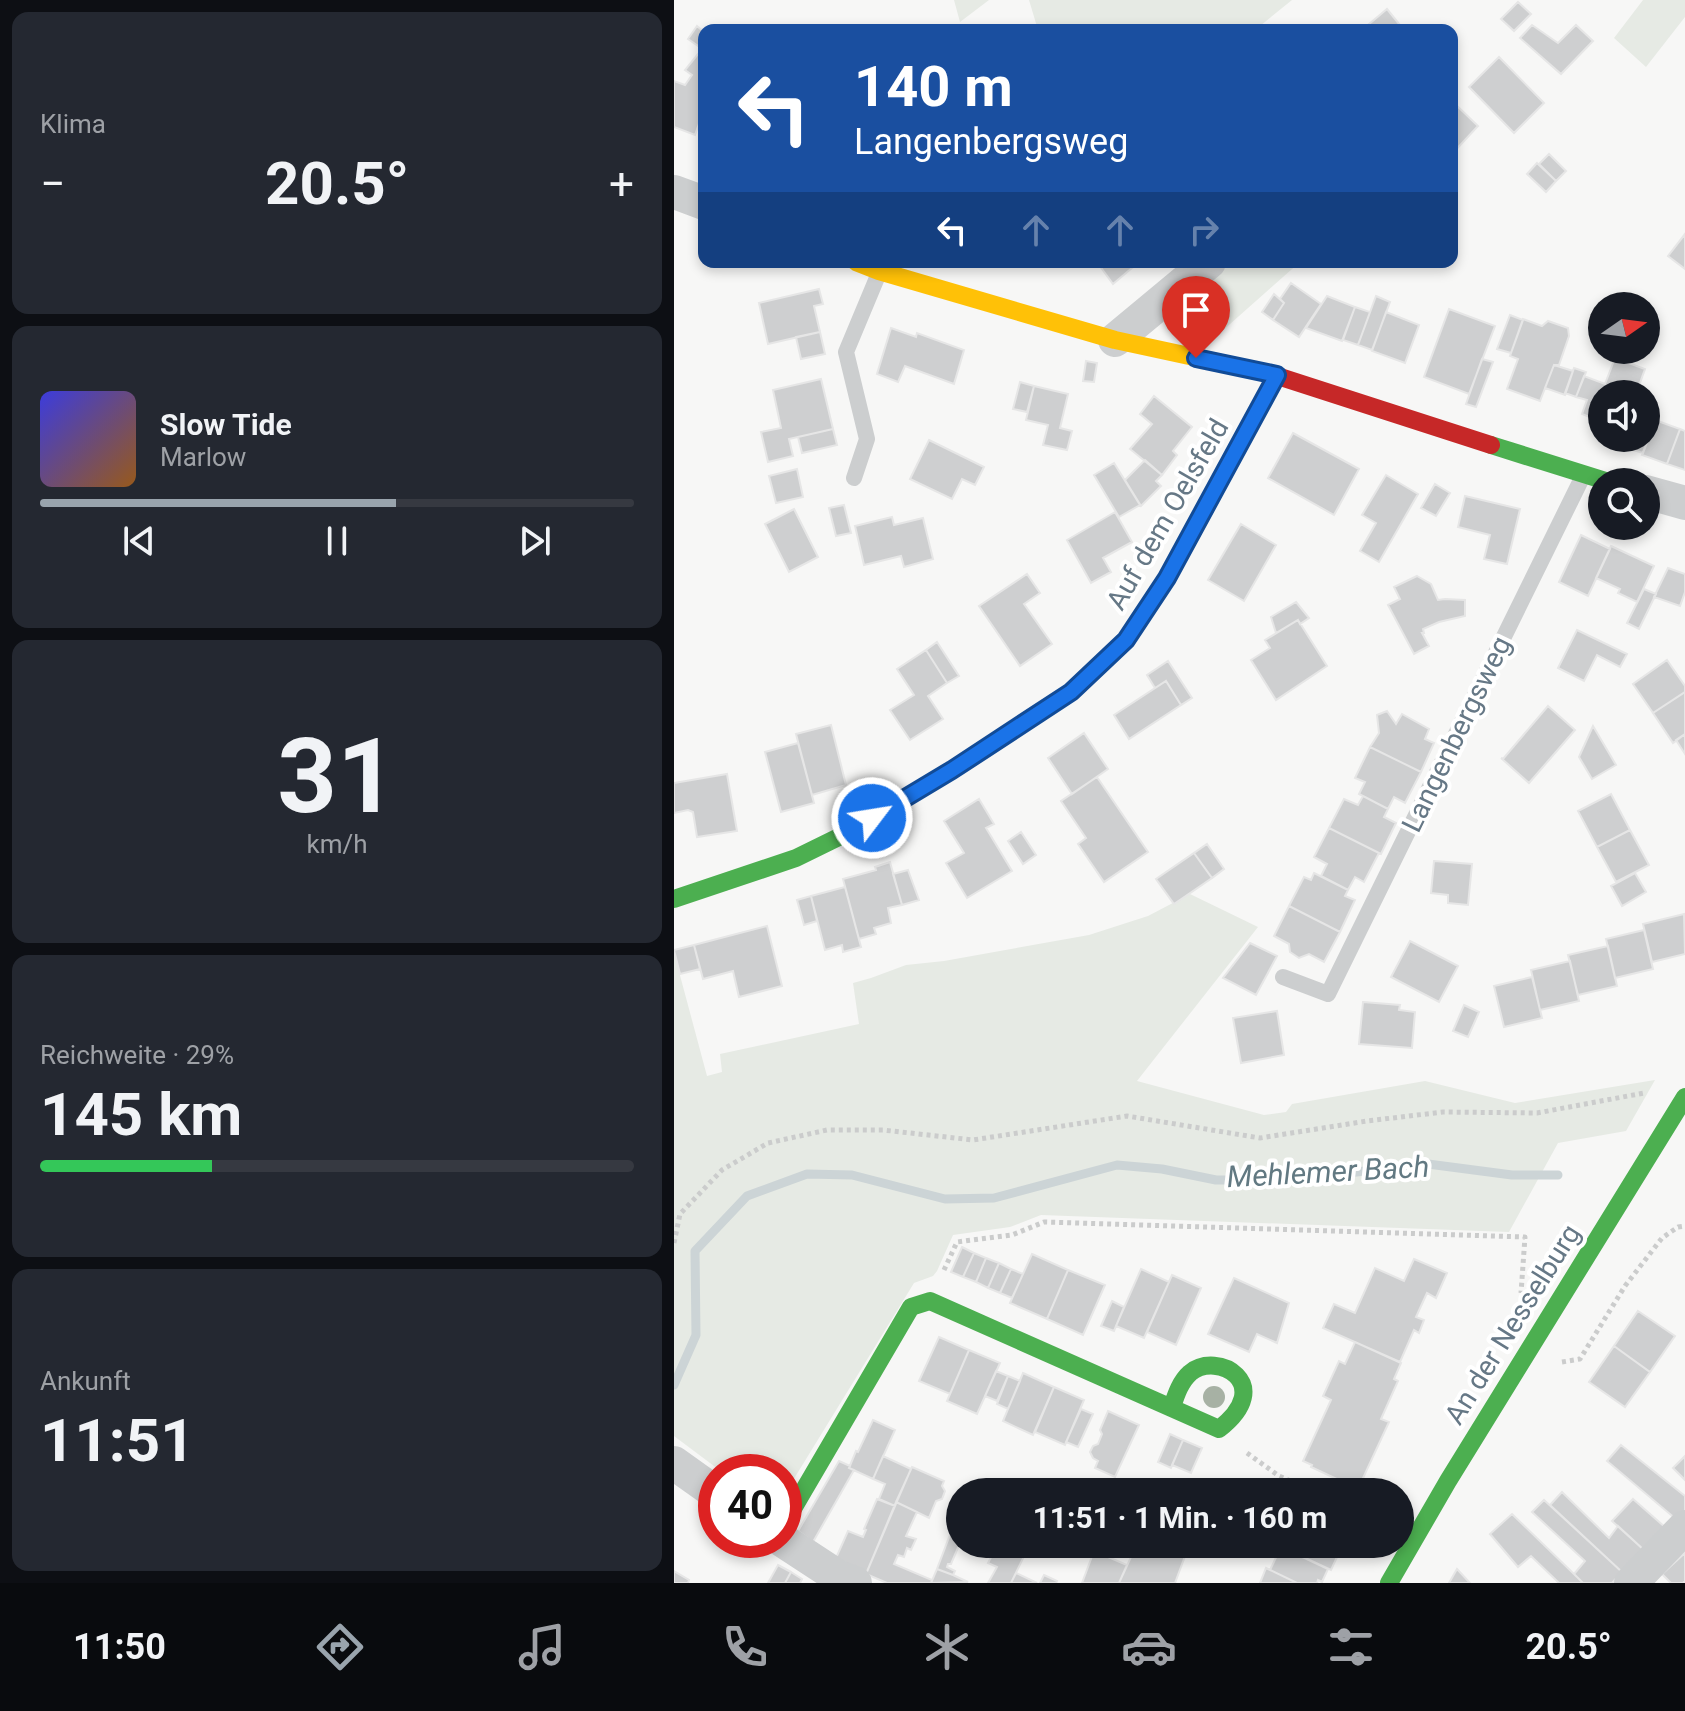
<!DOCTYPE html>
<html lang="de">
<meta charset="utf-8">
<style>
body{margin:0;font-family:Roboto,sans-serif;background:#242831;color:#f1f3f6;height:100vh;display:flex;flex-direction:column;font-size:30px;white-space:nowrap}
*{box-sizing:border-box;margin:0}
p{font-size:26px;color:#9ea1a6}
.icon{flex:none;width:44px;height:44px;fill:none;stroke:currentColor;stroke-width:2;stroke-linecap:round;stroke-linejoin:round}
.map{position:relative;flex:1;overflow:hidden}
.side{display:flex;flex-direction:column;gap:12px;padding:12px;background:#0d0f14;width:674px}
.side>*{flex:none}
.top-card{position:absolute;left:24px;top:24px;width:760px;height:244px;border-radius:16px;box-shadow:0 4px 12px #0003;background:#1a4fa0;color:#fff;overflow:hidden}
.needle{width:52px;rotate:76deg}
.controls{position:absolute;left:914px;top:292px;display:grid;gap:16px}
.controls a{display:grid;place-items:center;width:72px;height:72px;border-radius:50%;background:#171b24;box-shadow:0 4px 12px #0003;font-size:40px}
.speed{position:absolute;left:24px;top:1454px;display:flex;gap:16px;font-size:40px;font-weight:700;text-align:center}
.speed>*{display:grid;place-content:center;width:104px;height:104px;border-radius:50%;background:#171b24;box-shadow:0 4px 12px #0003;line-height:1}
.speed .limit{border:12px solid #d22;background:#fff;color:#111}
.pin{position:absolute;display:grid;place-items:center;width:68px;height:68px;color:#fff;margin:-82px -34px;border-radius:50% 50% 50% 0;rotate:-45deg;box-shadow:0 0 8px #0007}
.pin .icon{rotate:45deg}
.me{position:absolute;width:88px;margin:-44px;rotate:59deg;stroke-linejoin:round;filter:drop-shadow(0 0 6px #0008)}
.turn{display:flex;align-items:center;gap:28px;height:168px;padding:0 24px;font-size:36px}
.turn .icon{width:104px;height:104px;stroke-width:2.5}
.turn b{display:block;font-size:56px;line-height:68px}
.lanes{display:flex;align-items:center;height:76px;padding:0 24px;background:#0003;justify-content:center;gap:40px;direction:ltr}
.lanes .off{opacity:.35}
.big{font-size:60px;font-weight:700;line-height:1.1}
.side .tile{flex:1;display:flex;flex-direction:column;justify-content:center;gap:12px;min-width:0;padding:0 28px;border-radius:16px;background:#242831}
.side .dial{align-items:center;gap:0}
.dial b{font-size:104px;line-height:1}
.song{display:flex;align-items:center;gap:24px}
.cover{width:96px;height:96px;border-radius:12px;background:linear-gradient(135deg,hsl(240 70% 55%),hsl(30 70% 35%))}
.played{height:8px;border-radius:4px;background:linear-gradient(90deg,#99a4ad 60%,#363941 60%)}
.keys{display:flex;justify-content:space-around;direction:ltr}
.heat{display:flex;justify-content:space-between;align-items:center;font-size:44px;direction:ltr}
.charge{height:12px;border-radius:6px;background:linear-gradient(90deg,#34c759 29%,#363941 0)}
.trip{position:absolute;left:272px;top:1478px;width:468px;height:80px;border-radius:40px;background:#171b24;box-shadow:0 4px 12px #0003;font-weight:700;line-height:80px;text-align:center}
.tab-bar{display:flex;height:128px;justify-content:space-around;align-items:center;background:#090b0e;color:#9ea1a6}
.tab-bar .icon{width:56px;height:56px}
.tab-bar .active{color:#99a4ad}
.tab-bar b{font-size:36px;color:#f1f3f6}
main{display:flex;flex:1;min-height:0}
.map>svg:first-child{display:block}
</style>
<main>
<section class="side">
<div class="tile"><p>Klima</p>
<div class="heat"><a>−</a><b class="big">20.5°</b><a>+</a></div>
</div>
<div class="tile">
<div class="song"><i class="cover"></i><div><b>Slow Tide</b><p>Marlow</p></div></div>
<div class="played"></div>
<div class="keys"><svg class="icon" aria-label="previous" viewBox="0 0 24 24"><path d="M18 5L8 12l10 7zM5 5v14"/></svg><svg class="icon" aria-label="pause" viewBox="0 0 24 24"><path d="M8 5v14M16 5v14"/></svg><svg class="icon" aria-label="next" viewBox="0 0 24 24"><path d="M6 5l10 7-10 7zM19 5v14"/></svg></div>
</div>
<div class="tile dial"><b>31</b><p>km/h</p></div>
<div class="tile"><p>Reichweite · 29%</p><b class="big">145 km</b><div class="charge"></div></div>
<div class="tile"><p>Ankunft</p><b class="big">11:51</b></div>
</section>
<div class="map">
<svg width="1011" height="1583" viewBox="0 0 1011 1583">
<rect width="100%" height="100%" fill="#f7f7f6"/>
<path fill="#e6eae4" d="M280 0H315L286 22Z
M355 0H618L581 30H364Z
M969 0H1011V17L972 67 940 38Z
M558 262H626L547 332 489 317Z
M516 894 584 927 463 1081 590 1115 612 1112 618 1104 751 1081 841 1103 981 1080 952 1131 884 1143 835 1232 367 1215 336 1227 279 1235 263 1271 259 1276 240 1283 110 1495V1472H48L0 1436V953L33 1076 48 1072 46 1054 185 1024 179 983 197 978 232 965 270 961 415 935 474 916Z"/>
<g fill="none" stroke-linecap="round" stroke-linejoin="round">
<path stroke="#ccd4d6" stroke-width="9" d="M0 1385 22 1335 21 1251 73 1196 133 1174 178 1175 271 1199 320 1198 443 1165 488 1169 542 1180H611L754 1164 838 1175H884"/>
</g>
<path fill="#cecfd0" stroke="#e6e6e6" stroke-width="2" d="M844 2 857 14 840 31 827 19Z
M713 9 730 30H688Z
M858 25 884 43 902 25 919 41 887 74 846 38Z
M23 26 30 32V50L14 39Z
M28 49 30 50V109L21 135 0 127V81L11 85 18 75 11 70Z
M825 57 870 103 840 133 795 87Z
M778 101 804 126 778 154Z
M875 154 892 171 882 181 865 164Z
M863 163 882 181 872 192 853 174Z
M1011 234V269L994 256Z
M423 262H465L439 284Z
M617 283 647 304 625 337 599 320 610 303 606 299Z
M145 289 149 304 140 306 146 332 94 344 85 303Z
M600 294 610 303 599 320 588 312Z
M653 296 681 307 668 341 632 328Z
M702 296 716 302 698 350 684 345Z
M681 307 696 312 684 345 669 340Z
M775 309 821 326 795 394 750 377Z
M712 312 745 325 731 363 698 351Z
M836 315 849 320 837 353 823 349Z
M849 319 868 326 874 321 894 328 895 336 885 365H880L866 401 833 389 844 359 836 356Z
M217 328 242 337 243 333 290 350 280 384 231 366 224 382 203 374Z
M146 332 151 354 127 359 122 337Z
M941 358 971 369 962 394H928V422L908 414 913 400 902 397 910 376 931 384Z
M808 359 819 362 802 407 792 404Z
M412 361 423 363 420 382 409 381Z
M880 365 899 371 891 395 871 388Z
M900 368 912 372 902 397 891 393Z
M147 379 159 429 115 439 119 456 94 462 87 432 107 428 99 390Z
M346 382 360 386 353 412 339 409Z
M360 386 394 394 386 428 398 431 393 450 369 445 374 425 352 420Z
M480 396 518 427 499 451 503 455 488 475 456 449 478 424 466 414Z
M972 416 982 420 969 453 956 449 960 438H972Z
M981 420 1006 429 993 464 968 455Z
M159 429 163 445 128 453 124 437Z
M1006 429 1011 431V470L993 464Z
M619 433 685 469 660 515 594 478Z
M255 440 310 467 301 485 288 479 278 499 236 479Z
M471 460 488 475 482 481 487 486 467 506 451 480Z
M440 463 466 505 445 517 420 475Z
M123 469 129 497 102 503 95 476Z
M712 475 744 494 705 562 686 551 702 523 688 515Z
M761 484 776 493 762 516 747 508Z
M791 496 846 509 833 564 810 559 816 535 784 527Z
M170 505 177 533 162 536 155 508Z
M120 509 144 557 115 572 91 524Z
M441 512 458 542 429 558 437 572 417 583 393 540Z
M218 517 220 525 249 518 259 559 230 567 227 556 190 565 181 526Z
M567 524 602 545 570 601 534 580Z
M907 535 936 549 914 596 885 582Z
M937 546 980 566 963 602 944 593 946 589 922 578Z
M994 568 1011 574V592L1006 606 980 597Z
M353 574 366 593 350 604 378 644 346 666 305 606Z
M743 576 757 584 764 600 771 599 791 600V616L765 622 749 629 750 633H748L755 646 740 654 714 605 726 599 720 587Z
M970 589 982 594 965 629 953 623Z
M622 602 635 618 626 624 624 620 602 633 597 617Z
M624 620 653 666 602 700 577 660 596 648 591 640Z
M903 630 953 654 946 667 923 655 910 681 884 668Z
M263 642 285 676 273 683 252 650Z
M252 650 273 683 254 696 269 719 236 740 216 710 240 695 223 669Z
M993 660 1011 686V692L979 713 959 684Z
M494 661 518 698 507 705 492 681 481 688 473 675Z
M492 681 507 705 455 739 440 715Z
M1011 692V734L999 743 979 713Z
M874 706 901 730 855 783 827 758 829 759Z
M713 711 722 724 728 714 755 729 751 739 760 743 747 772 696 747 705 733 703 715Z
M157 725 172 785 138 795 122 734Z
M919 726 942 765 918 779 905 757Z
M410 733 434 769 398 794 374 758Z
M1011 734V754L1002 740Z
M124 743 140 803 107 812 91 752Z
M696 747 747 772 731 803 720 797 714 809 685 794 691 782 681 778Z
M53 774 63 831 23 837 19 812 14 810 0 813V783Z
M423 777 474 852 430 882 404 844 412 838 387 801Z
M937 794 956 830 923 847 904 811Z
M689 796 714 809 710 817 722 823 707 854 655 828 670 799 684 805Z
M305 799 320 824 312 828 338 871 293 898 272 863 290 853 270 821Z
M655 828 705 853 690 882 681 877 674 890 647 876 653 864 640 857Z
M956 830 975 865 942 882 923 847Z
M347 832 362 855 349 864 334 841Z
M533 844 550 869 538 878 520 853Z
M520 853 538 878 500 904 482 879Z
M760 861 798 864 794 905 774 903V895L757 893Z
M216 862 228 905 214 908 217 923 200 928 202 934 185 939 169 879 202 870 201 867Z
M234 870 245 900 228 905 219 874Z
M640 873 674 890 671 896 681 900 666 932 615 906 630 877 637 880Z
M961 873 972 892 948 906 937 886Z
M171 887 187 947 169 952 168 945 151 950 137 896Z
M137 896 143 921 130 925 123 900Z
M615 906 666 932 650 962 635 954 625 958 616 952 615 944 600 936Z
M1010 914 1011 954 978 962 969 924Z
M93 926 108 986 65 997 59 971 29 979 20 945Z
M970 930 979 969 941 978 932 939Z
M736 941 784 966 765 1002 717 977Z
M576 943 603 956 582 995 549 978Z
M20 945 26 969 6 974 0 950Z
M934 946 943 986 904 995 894 955Z
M896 961 905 1001 866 1010 857 970Z
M858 977 868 1018 830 1027 820 986Z
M689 1002 726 1005 725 1010 741 1012 738 1048 685 1044Z
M790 1005 805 1012 794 1037 779 1031Z
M603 1011 610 1055 567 1063 559 1018Z
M288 1247 300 1253 289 1277 277 1272Z
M300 1253 312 1258 302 1282 289 1277Z
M358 1254 394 1270 373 1319 336 1303Z
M312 1258 325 1263 314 1288 302 1282Z
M740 1259 773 1273 762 1298 753 1293 742 1317 750 1320 745 1333 740 1330 726 1362 649 1328 660 1304 681 1313 701 1268 730 1281Z
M325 1263 337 1269 326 1293 314 1288Z
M337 1269 349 1274 338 1298 326 1293Z
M467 1269 495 1282 470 1338 442 1326Z
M394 1270 431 1285 409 1335 373 1319Z
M498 1275 527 1288 502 1345 473 1332Z
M560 1278 615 1303 603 1343 583 1334 575 1352 534 1334Z
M438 1301 450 1307 440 1331 427 1326Z
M964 1311 1001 1336 976 1372 940 1346Z
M265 1337 295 1350 276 1394 245 1381Z
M681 1342 727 1363 720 1379 724 1381 707 1419 715 1422 684 1489 637 1467 638 1465 629 1461 657 1400 649 1396 665 1361 671 1364Z
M940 1346 976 1372 951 1407 915 1382Z
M295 1350 326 1363 303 1414 273 1401Z
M322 1371 334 1376 323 1401 311 1396Z
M349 1373 380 1387 359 1435 329 1421Z
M334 1376 346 1381 334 1409 323 1404Z
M380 1387 410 1400 391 1445 361 1432Z
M407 1409 419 1414 404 1447 392 1442Z
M434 1411 465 1425 441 1477 421 1468 424 1461 419 1458 416 1452 419 1446 424 1444 428 1434 426 1430Z
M199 1420 221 1430 199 1479 175 1468 182 1451 184 1452Z
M496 1434 509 1440 497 1468 484 1462Z
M509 1440 528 1448 517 1473 498 1465Z
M947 1445 1011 1496V1513L1003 1520 933 1461Z
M209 1456 237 1469 221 1506 205 1499 211 1484 199 1479Z
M1011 1456V1480L999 1468Z
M165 1461 176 1466 175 1468 180 1470 139 1542 124 1531Z
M238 1467 270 1481 268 1486 271 1491 268 1499 262 1501 255 1518 222 1502Z
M888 1492 935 1538 944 1526 970 1550 948 1572 876 1505Z
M203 1499 221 1506 192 1574 162 1558 174 1531 189 1537 192 1530 190 1529Z
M959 1499 992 1528 970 1550 938 1521Z
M870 1500 948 1572 938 1583H909L900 1574 911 1561 858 1512Z
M222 1502 243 1512 232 1536 242 1539 237 1550 233 1548 230 1557 224 1555 220 1564 258 1580 257 1583H213L192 1574Z
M838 1514 900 1574 909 1583H885L857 1556 844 1567 816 1534Z
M277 1532 286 1535V1543L277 1564H274L273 1567 281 1571 279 1575 263 1569Z
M324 1544H347L354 1548 337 1583H314L323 1567 314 1563Z
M463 1544H504L514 1548 501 1583H445Z
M612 1544H661L665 1546 660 1556 663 1557 657 1570 610 1548Z
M607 1547 654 1569 648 1582 644 1580 643 1583H623L596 1570Z
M420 1551 453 1565 445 1583H408Z
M1011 1553V1581L1009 1583H997L988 1574Z
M104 1565 117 1572 111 1583H94Z
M592 1568 596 1570 623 1583H586Z
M263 1569 279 1575 294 1582 257 1583Z
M783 1569 796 1583H775Z
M0 1571 15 1580 14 1583H0Z
M117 1572 128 1579 126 1583H111Z
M342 1573 363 1583H337Z
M370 1575 383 1581 382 1583H366Z"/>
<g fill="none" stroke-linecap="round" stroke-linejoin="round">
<path stroke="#cbcccc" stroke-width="5" stroke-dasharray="4 4" stroke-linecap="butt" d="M0 1243 6 1214 48 1170 94 1143 153 1130H209L299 1140 453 1116 586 1138 693 1121 769 1112 863 1113 970 1093
M270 1270 283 1242 338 1235 370 1222 851 1237 847 1293
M888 1362 906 1359 951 1286 988 1238 1004 1227 1011 1226
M573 1453 605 1476 641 1492"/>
<path stroke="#cccecf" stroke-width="16" d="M180 478 193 439 172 352 205 273
M609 977 654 994 909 476"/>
<path stroke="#cccecf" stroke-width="34" d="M0 192 30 203
M441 340 535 262
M972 492 1011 503
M0 1463 42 1493
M108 1540 163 1576 181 1583
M957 1583 1011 1527"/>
<path stroke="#4caf50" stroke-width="18" d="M817 445 935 482
M0 899 122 858 173 833 278 770 397 692 452 640 493 578 519 531
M110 1524 237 1307 256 1301 545 1429C603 1384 543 1350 516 1373 506 1382 502 1395 498 1407
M715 1583 774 1481 1011 1097"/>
<path stroke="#ffc107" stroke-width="18" d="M182 262 205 271 441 340 594 373
M519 531 603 375"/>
<path stroke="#c62828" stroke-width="18" d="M594 373 817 445"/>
</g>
<circle fill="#a7b1a4" cx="540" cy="1397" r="11"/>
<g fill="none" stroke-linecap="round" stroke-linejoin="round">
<g stroke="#114b97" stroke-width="20">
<path id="route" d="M198 818 278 770 397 692 452 640 493 578 603 375 522 358"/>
</g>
<use href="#route" stroke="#1a73e8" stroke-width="14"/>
</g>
<g text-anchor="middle" stroke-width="8" stroke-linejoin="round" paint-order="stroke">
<g font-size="28" fill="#667886" stroke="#fff">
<text transform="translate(493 514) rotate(-60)" y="10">Auf dem Oelsfeld</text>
<text transform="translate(782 734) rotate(-64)" y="10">Langenbergsweg</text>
<text transform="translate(838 1324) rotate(-58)" y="10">An der Nesselburg</text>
</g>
<g font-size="30" font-style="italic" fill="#627982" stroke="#fff">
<text transform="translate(654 1172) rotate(-3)" y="10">Mehlemer Bach</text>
</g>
</g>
</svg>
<div class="controls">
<a><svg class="needle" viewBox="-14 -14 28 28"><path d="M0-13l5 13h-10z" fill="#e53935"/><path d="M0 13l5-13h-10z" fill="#9ea1a6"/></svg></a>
<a><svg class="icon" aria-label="sound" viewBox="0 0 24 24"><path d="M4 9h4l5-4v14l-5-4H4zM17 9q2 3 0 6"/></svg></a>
<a><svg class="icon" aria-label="search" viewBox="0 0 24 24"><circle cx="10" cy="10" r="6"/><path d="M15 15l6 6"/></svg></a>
</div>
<div class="speed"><div class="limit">40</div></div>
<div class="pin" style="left:522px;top:358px;background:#d93025"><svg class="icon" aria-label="arrive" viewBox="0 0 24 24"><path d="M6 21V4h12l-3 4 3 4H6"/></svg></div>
<svg class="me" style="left:198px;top:818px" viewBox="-20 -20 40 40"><circle r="17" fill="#1a73e8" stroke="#fff" stroke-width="3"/><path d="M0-11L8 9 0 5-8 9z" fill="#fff"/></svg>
<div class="trip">11:51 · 1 Min. · 160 m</div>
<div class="top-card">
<div class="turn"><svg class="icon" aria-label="left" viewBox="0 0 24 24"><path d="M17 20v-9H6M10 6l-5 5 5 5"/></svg><div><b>140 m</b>Langenbergsweg</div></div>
<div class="lanes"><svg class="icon" aria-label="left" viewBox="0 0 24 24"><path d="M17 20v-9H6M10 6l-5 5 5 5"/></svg><svg class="icon off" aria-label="ahead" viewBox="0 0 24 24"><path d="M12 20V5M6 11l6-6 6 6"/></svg><svg class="icon off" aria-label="ahead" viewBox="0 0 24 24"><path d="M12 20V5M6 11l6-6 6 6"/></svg><svg class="icon off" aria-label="right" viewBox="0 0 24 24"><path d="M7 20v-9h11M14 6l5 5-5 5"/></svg></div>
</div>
</div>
</main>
<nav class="tab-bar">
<b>11:50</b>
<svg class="icon active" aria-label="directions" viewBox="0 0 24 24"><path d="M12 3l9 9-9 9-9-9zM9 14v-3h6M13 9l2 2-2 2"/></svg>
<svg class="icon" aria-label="music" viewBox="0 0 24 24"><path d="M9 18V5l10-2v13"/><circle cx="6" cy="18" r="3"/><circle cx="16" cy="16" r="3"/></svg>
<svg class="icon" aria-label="phone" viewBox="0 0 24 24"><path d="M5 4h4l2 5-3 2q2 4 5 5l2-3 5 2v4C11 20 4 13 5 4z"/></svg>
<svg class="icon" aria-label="climate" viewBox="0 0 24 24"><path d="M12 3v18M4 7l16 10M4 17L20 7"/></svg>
<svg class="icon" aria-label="car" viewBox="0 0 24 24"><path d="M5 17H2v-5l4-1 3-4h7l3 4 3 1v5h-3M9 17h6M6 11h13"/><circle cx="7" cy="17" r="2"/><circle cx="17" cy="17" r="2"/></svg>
<svg class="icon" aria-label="filters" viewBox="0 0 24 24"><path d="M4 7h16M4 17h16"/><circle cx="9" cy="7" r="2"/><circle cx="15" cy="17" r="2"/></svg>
<b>20.5°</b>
</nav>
